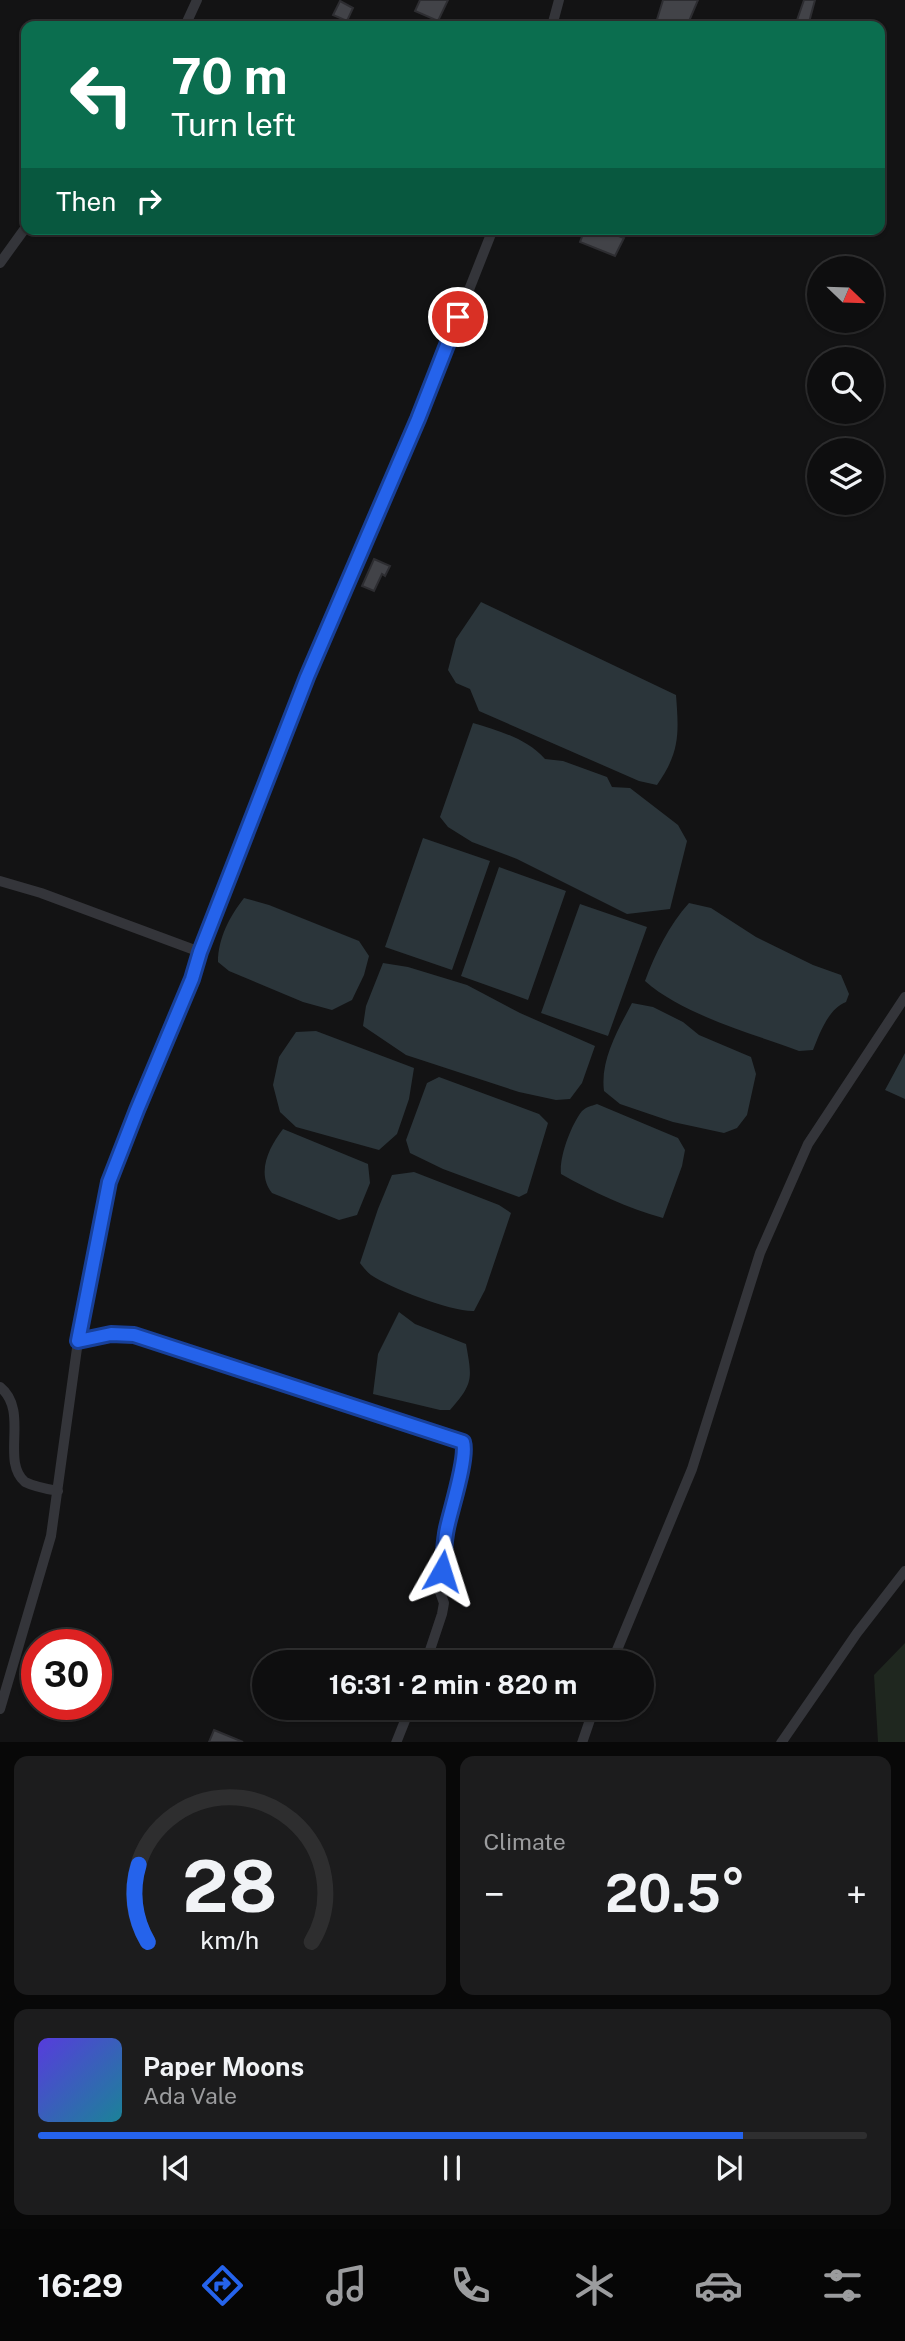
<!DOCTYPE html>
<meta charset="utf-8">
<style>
body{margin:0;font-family:"Public Sans",sans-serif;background:#1c1c1d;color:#f1f3f6;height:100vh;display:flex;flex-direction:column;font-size:26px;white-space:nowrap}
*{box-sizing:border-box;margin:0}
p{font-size:23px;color:#9b9c9e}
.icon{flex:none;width:38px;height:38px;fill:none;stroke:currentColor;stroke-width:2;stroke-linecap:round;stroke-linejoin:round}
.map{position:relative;height:1742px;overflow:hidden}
.details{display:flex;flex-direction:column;gap:14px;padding:14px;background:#080808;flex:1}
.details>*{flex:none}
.banner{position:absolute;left:21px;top:21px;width:864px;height:214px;border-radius:14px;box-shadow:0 2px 5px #0004,0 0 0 2px #2e2e2f;background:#0b6e4f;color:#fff;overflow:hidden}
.needle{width:46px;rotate:113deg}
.controls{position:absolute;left:807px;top:256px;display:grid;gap:14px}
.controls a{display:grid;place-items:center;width:77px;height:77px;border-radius:50%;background:#0e0e0f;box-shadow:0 2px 5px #0004,0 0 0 2px #2e2e2f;font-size:35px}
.speed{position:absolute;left:21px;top:1629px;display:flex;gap:14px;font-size:35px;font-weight:700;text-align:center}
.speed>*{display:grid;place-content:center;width:91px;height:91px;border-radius:50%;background:#0e0e0f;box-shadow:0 2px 5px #0004,0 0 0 2px #2e2e2f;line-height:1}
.speed .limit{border:10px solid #d22;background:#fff;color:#111}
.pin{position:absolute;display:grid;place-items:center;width:60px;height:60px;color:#fff;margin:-30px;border:4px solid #fff;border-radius:50%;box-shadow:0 2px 7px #0007}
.me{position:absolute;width:77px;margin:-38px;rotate:6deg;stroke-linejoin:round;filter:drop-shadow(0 0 5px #0008)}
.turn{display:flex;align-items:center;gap:24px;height:147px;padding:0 35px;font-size:32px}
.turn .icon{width:91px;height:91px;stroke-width:2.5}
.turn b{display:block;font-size:49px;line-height:60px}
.then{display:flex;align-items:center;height:66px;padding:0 35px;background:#0003;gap:14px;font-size:26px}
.big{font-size:52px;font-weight:700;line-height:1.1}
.details .card{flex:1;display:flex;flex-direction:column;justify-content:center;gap:10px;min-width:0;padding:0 24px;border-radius:14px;background:#1c1c1d}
.details .dial{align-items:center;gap:0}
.dial svg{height:182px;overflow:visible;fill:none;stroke:#2e2e2f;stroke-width:7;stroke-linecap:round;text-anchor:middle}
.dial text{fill:#f1f3f6;stroke:none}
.song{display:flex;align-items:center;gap:21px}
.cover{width:84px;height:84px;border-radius:10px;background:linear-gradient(135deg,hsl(250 70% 55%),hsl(190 70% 35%))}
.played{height:7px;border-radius:4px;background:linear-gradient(90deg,#2563eb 85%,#2e2e2f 85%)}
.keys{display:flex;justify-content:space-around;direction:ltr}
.heat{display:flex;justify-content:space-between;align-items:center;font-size:38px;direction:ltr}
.details .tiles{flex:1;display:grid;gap:14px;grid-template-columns:1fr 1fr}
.card:last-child{grid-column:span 2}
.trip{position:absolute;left:252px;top:1650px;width:402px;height:70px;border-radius:35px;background:#0e0e0f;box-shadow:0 2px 5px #0004,0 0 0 2px #2e2e2f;font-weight:700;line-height:70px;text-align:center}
.tabs{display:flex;height:112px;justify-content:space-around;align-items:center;background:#060606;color:#9b9c9e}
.tabs .icon{width:49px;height:49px}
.tabs .selected{color:#2563eb}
.tabs b{font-size:32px;color:#f1f3f6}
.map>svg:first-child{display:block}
</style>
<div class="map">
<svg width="905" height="1743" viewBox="0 0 905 1743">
<rect width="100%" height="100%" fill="#131314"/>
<path fill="#1f271f" d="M905 1643V1742H878L874 1675Z"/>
<path fill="#2b353a" d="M481 602 676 695C679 734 680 752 657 785L639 781 479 711 470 689 456 683 448 670 456 639Z
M473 723C499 731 526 738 545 759L563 761 607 777 612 787 630 788 678 825 687 841 670 909 627 914 517 859 472 842 448 827 440 817Z
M423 838 490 861 452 970 385 947Z
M499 867 566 891 528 1000 461 976Z
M244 898 269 905 359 941 369 956 364 975 352 1000 332 1010 303 1002 229 971 218 962C218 938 230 916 244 898Z
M689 903 711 908 756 937 813 965 841 975 849 994 846 1002C828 1009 820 1033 813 1050L799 1051C751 1033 683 1015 645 981 655 954 669 925 689 903Z
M580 904 647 927 608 1036 541 1013Z
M383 963 408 967 467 985 520 1013 595 1046 582 1083 570 1099 556 1100 519 1092 406 1055 363 1026 366 1006Z
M632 1003 653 1007 683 1022 699 1035 751 1057 756 1074 747 1115 737 1128 724 1133 673 1122 620 1104 604 1091C600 1060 618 1030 632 1003Z
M316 1031 414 1068 409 1099 397 1134 379 1150 296 1127 280 1112 273 1085 279 1057 296 1032Z
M905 1053V1099L885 1090Z
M439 1077 539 1114 548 1123 527 1193 519 1197 443 1169 410 1153 406 1140 427 1083Z
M597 1104 678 1138 685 1150 682 1166 663 1218C627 1208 593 1192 561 1174 559 1157 571 1125 582 1111 586 1107 591 1106 597 1104Z
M283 1129 368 1164 370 1183 357 1215 339 1220 272 1193C256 1173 269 1147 283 1129Z
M414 1172 499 1205 511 1213 485 1290 474 1311C452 1312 390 1288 371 1275 367 1272 363 1267 360 1263L378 1209 392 1175Z
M399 1312 415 1324 466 1344C472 1378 474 1383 450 1410H440L373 1394 378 1354Z"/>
<path fill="#424348" stroke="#2d2d31" stroke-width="2" d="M420 0H448L438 21 415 11Z
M663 0H698L687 26H655Z
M804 0H815L808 26H795Z
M340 1 353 8 347 21 333 15Z
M585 229H600L624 238 615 256 580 242Z
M374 559 390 566 385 576 382 574 374 591 362 586Z
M214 1730 243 1742H209Z"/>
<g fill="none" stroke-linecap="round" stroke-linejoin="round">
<path stroke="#34353a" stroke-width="10" d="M185 26 197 0
M552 26 559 0
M0 263 26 227
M0 881 41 893 200 952
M78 1341 111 1333 134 1335 463 1442 465 1447 463 1460 447 1530 440 1592 444 1603 442 1614 426 1662
M0 1387C30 1411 0 1461 25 1482 35 1487 47 1489 58 1491
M612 1662 692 1469 760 1253 808 1144 905 997
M0 1709 51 1536 78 1341 109 1182 137 1110 192 979 200 952 307 677 418 419 493 229
M396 1743 410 1708
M582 1743 594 1708
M781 1743 857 1633 905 1571"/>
</g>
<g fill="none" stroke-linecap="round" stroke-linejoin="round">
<g stroke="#184099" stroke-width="18">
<path id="route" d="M442 1571C444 1557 444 1542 447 1528 451 1509 468 1457 463 1442L134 1335 111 1334 78 1341 109 1182 137 1110 192 979 200 952 307 677 418 419 458 317"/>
</g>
<use href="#route" stroke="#2563eb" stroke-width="12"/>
</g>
</svg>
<div class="controls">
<a><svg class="needle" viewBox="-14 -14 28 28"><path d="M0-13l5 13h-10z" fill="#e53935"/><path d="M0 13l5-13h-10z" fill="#9b9c9e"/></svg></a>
<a><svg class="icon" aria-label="search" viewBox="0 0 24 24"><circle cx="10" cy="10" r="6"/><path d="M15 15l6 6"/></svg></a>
<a><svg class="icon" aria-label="layers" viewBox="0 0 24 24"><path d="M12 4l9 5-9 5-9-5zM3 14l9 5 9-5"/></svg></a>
</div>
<div class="speed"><div class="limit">30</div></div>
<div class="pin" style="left:458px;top:317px;background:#d93025"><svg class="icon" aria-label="arrive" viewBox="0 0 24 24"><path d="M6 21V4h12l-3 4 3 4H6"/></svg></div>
<svg class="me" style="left:442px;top:1571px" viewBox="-20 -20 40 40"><path d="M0-17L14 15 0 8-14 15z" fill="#2563eb" stroke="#fff" stroke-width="4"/></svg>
<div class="trip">16:31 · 2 min · 820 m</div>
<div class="banner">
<div class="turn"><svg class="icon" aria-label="left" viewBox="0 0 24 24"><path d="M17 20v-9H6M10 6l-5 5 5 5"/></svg><div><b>70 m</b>Turn left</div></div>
<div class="then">Then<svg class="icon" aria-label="right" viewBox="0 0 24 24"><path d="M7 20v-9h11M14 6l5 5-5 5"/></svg></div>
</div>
</div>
<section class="details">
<div class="tiles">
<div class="card dial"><svg viewBox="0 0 100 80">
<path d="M14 69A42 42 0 1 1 86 69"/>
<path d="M14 69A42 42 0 0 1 10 35" stroke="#2563eb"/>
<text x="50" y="56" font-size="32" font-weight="700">28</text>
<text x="50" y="72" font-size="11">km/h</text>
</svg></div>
<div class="card"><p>Climate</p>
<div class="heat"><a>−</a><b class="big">20.5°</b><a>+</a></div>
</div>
<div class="card">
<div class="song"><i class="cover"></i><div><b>Paper Moons</b><p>Ada Vale</p></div></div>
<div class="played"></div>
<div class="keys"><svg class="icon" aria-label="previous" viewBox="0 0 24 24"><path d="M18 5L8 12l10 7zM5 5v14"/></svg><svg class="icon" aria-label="pause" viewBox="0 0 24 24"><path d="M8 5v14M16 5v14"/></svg><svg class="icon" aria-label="next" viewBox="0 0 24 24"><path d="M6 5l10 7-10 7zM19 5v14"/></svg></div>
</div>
</div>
</section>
<nav class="tabs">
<b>16:29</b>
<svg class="icon selected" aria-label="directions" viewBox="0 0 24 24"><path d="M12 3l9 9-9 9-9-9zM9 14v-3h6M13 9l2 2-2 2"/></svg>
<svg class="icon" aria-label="music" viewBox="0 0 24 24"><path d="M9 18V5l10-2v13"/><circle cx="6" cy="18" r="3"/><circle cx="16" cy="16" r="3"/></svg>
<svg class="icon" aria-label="phone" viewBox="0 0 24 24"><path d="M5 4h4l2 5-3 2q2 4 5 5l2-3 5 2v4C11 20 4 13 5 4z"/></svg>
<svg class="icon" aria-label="climate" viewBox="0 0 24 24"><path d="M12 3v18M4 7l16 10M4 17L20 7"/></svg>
<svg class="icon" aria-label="car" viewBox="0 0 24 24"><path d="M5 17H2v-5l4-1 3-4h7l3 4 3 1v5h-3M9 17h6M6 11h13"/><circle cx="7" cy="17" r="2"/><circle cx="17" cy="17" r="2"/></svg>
<svg class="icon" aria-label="filters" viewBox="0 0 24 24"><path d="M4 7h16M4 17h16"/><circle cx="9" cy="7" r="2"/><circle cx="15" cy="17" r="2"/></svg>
</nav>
